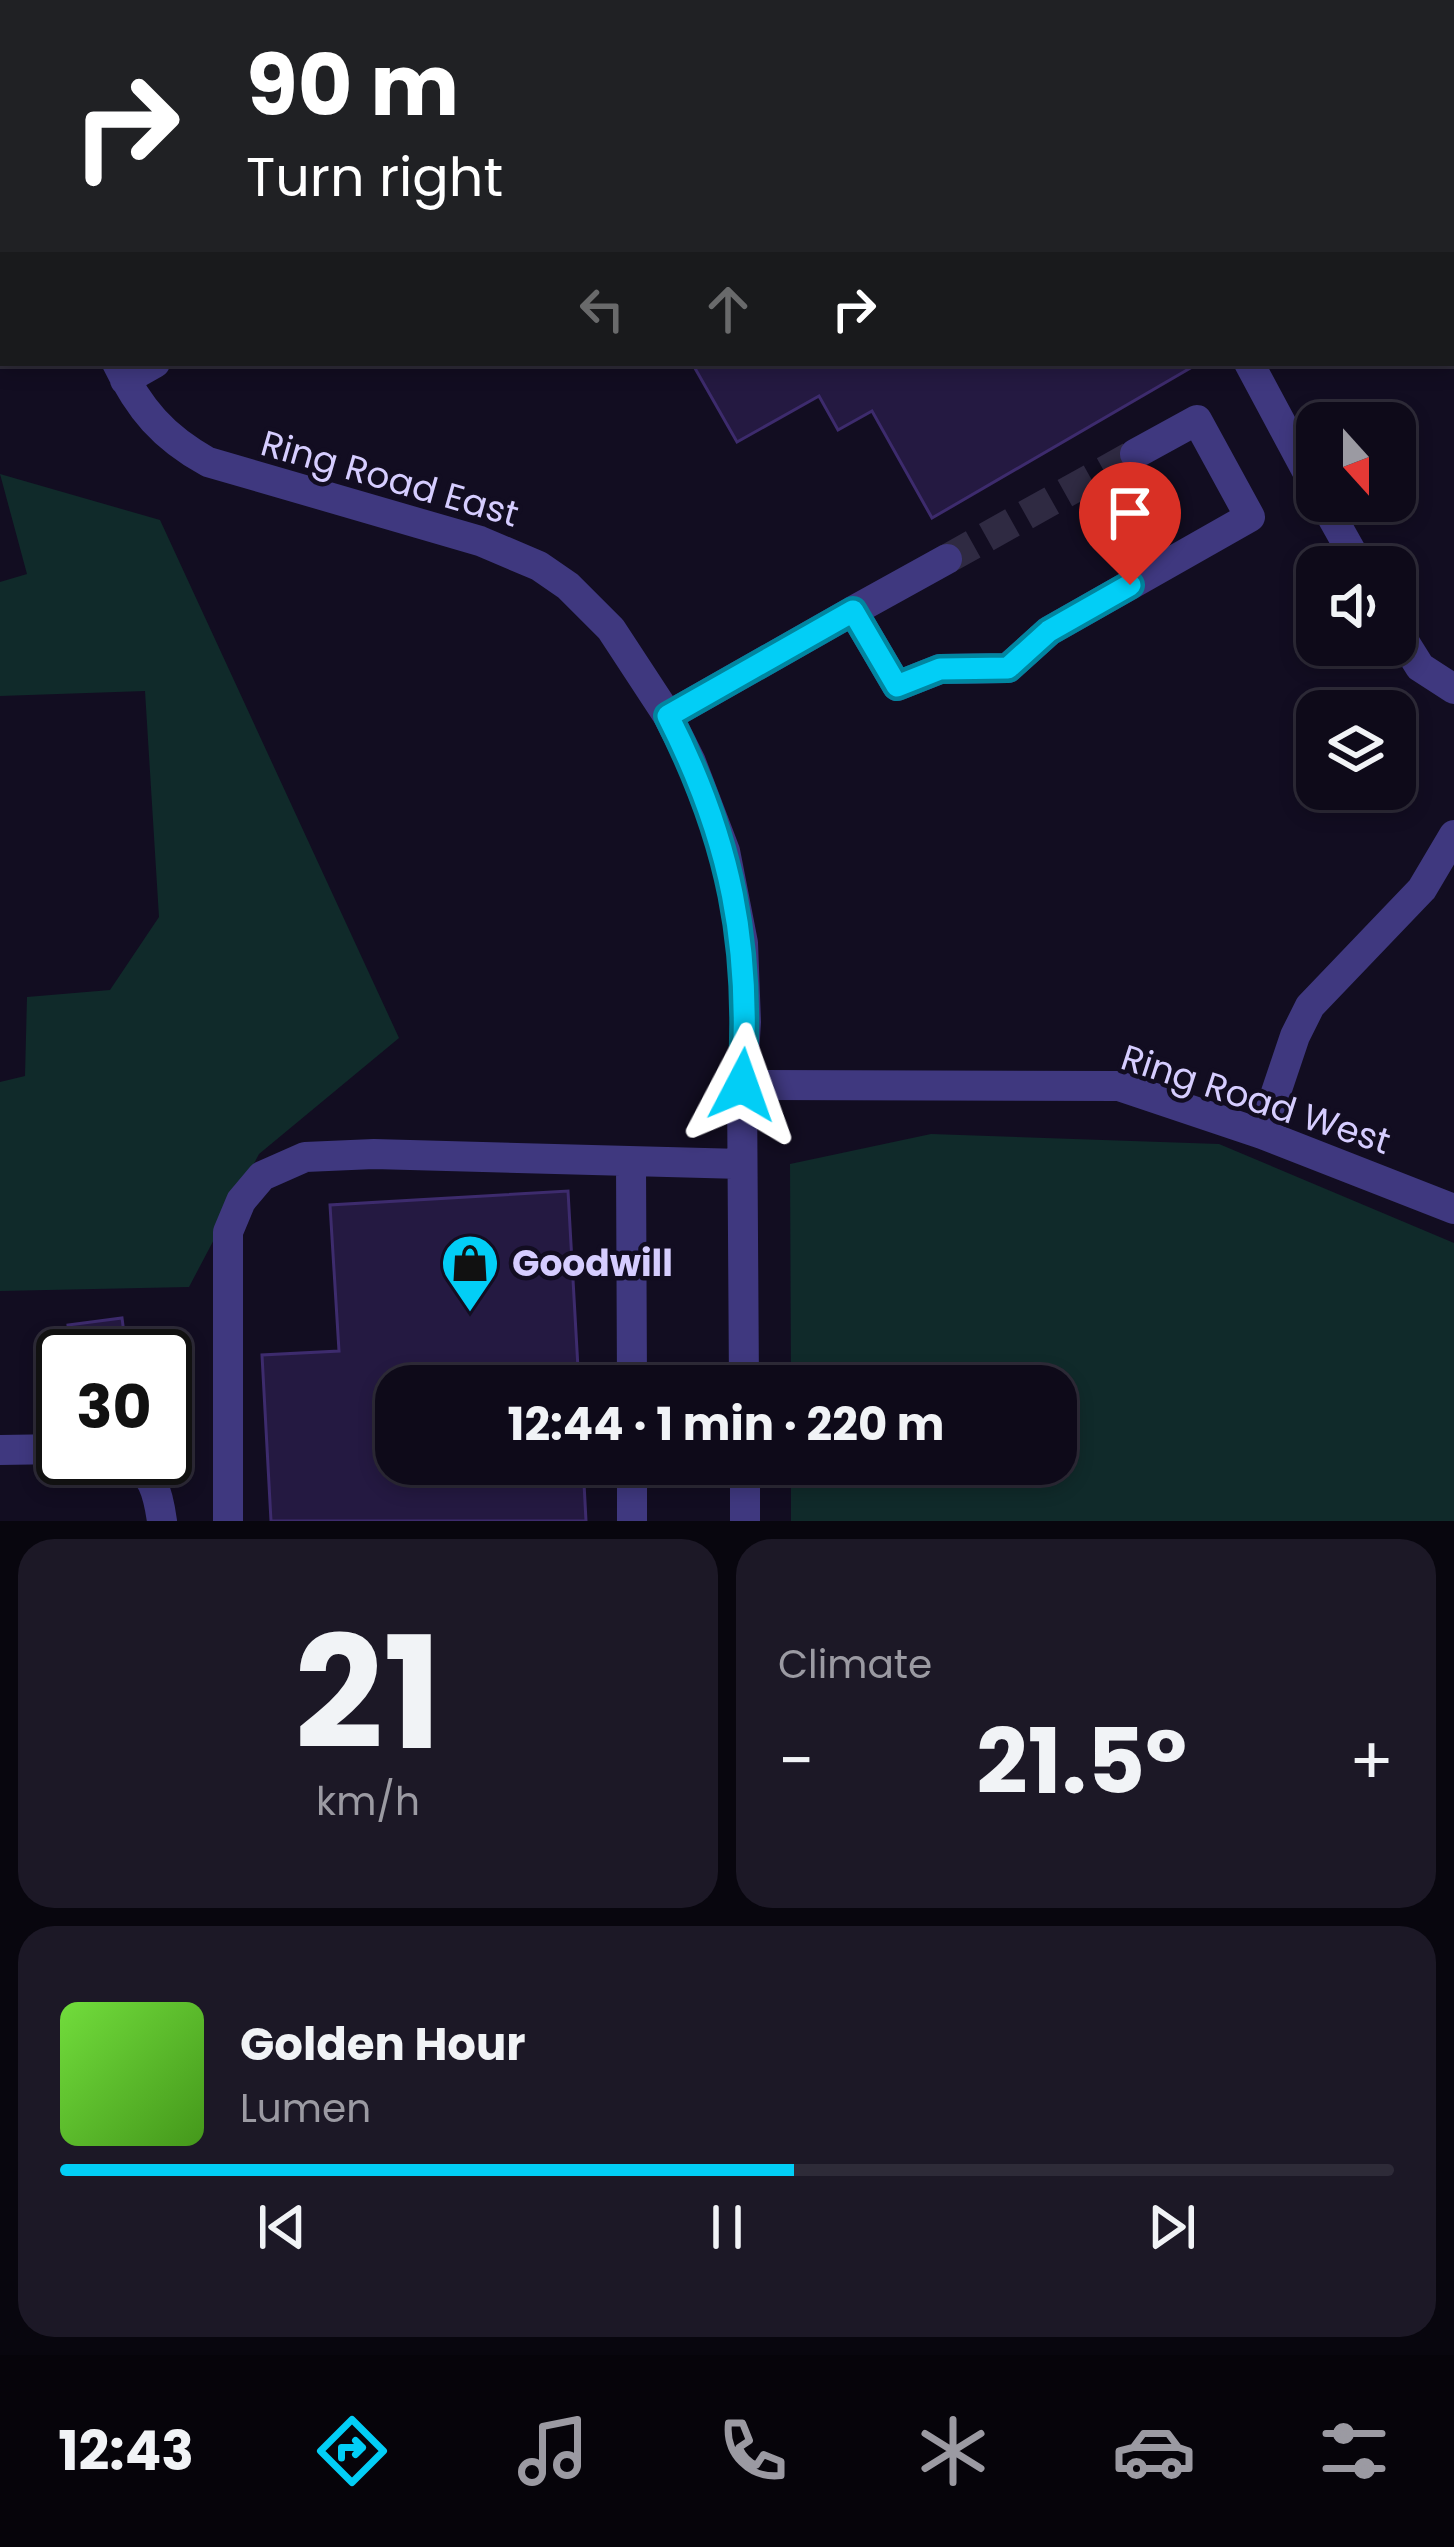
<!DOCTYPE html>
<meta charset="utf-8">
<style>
body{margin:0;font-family:Poppins,sans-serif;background:#1c1826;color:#f1f3f6;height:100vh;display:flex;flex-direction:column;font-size:45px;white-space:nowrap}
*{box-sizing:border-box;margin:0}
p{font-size:39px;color:#9b9aa2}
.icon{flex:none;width:66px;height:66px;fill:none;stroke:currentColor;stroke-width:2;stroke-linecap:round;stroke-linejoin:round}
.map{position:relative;height:1521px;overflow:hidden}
.drawer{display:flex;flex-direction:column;gap:18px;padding:18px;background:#08060e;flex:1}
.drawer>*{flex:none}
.banner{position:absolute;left:0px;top:0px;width:1455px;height:366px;box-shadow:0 6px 18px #0003,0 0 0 3px #2e2b38;background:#202124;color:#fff;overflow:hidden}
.needle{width:78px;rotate:159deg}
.fabs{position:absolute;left:1296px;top:402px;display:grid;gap:24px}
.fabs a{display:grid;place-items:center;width:120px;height:120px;border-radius:24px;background:#0e0a19;box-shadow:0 6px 18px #0003,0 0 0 3px #2e2b38;font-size:60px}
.speed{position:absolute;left:36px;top:1329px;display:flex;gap:24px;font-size:60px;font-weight:700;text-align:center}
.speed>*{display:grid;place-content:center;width:156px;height:156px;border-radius:50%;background:#0e0a19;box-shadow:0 6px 18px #0003,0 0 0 3px #2e2b38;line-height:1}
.speed .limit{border:6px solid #111;border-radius:18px;background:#fff;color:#111}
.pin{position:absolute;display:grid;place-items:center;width:102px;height:102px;color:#fff;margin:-123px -51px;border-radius:50% 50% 50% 0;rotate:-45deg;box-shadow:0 0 12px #0007}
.pin .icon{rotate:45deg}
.me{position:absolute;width:132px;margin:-66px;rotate:4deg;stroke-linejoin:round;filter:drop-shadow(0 0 9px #0008)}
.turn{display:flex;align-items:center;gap:42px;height:252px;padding:0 48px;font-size:54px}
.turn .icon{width:156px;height:156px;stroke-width:2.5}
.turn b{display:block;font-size:84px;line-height:102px}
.lanes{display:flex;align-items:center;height:114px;padding:0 48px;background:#0003;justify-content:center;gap:60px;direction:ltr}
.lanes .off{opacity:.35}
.big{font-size:90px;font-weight:700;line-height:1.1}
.drawer .widget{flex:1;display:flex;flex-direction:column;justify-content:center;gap:18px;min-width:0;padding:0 42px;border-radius:36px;background:#1c1826}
.drawer .dial{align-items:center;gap:0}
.dial b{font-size:156px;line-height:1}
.song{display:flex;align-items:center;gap:36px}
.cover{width:144px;height:144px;border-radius:18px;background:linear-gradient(135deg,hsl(100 70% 55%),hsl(100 70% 35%))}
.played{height:12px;border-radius:6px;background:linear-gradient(90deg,#02cef6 55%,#2e2b38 55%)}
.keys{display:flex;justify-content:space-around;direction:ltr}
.heat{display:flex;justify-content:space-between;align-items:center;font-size:66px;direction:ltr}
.drawer .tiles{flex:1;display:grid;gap:18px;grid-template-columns:1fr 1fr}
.widget:last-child{grid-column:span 2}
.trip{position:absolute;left:375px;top:1365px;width:702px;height:120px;border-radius:36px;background:#0e0a19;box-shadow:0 6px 18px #0003,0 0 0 3px #2e2b38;font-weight:700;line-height:120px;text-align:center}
.menu{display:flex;height:192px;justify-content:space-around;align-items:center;background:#06040a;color:#9b9aa2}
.menu .icon{width:84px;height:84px}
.menu .current{color:#02cef6}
.menu b{font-size:54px;color:#f1f3f6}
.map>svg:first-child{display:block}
</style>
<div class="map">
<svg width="1454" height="1521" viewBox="0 0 1454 1521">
<rect width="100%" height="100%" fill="#120d21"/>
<path fill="#102a2a" d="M0 474 160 520 399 1038 259 1154 189 1287 0 1291V1082L25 1076 27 997 110 990 159 917 145 691 0 696V582L27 574Z
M931 1134 1219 1144 1454 1243V1521H791V1464H1056V1386H791L790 1164Z"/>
<path fill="#241941" stroke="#3d2b6d" stroke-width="3" d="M881 0H1001L1002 3H875Z
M1082 0H1264L1259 3Z
M692 363H1199L932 518 872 411 838 430 819 396 737 442Z
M568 1191 579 1386H396V1464H583L586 1521H271L262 1355 339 1351 330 1205Z
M122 1318 127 1356H72L68 1325Z"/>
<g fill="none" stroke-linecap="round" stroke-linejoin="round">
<path stroke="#2f2a42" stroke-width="30" stroke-dasharray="30 15" stroke-linecap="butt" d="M947 559 1135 454"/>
<path stroke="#3f387f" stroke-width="30" d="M1049 0 1051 3
M796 3 802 0
M1333 3 1339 0
M1452 35 1454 34
M0 37 3 46
M0 152H3
M117 363C139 409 163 437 208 462L480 541 539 566 568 586 611 629 668 716 691 762 725 851 743 943 746 1022 742 1085 744 1386
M1249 363 1317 490
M125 380 155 363
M1323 501 1360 567
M853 611 947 559
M1395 627 1420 667 1454 689
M668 716 853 611 897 686 940 669 1008 668 1049 631 1250 517 1197 420 1135 454
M742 1085 1119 1086 1262 1134 1454 1209
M1262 1134 1295 1036 1310 1006 1422 889 1454 835
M631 1162 632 1386
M0 1450 63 1449
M126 1458C153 1471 158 1493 162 1521
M632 1464V1521
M745 1464V1521
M228 1521V1232L241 1201 262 1176 305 1157 374 1154 742 1164"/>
</g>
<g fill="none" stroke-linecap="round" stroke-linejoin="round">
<g stroke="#0186a0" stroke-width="30">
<path id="route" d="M742 1085C752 946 731 840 668 716L853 611 897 686 940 669 1008 668 1049 631 1130 585"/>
</g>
<use href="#route" stroke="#02cef6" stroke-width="21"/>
</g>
<defs>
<g id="shop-pin" transform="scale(3)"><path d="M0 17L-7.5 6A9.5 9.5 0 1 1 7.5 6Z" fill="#02cef6" stroke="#120d21"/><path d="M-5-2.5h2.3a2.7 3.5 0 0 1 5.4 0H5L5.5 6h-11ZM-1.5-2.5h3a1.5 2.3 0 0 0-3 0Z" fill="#111"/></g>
</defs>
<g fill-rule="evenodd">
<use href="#shop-pin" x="470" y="1263"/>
</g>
<g text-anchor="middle" stroke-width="9" stroke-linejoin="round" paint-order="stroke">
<g font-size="36" fill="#d6cdff" stroke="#120d21">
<text transform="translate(390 478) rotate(16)" y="13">Ring Road East</text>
<text transform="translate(1256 1099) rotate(18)" y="13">Ring Road West</text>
</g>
<g font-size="36" font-weight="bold" fill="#d6cdff" stroke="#120d21" text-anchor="start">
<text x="512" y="1276">Goodwill</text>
</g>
</g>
</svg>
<div class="fabs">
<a><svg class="needle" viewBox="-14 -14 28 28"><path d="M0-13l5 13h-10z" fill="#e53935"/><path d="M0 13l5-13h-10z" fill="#9b9aa2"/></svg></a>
<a><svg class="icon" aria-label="sound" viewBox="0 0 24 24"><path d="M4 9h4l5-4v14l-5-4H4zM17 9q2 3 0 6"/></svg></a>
<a><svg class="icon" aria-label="layers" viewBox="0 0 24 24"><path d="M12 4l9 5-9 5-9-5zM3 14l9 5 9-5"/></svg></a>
</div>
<div class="speed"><div class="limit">30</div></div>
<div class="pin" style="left:1130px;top:585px;background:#d93025"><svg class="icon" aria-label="arrive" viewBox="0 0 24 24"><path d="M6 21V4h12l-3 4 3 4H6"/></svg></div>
<svg class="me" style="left:742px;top:1085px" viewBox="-20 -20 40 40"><path d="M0-17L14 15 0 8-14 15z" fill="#02cef6" stroke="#fff" stroke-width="4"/></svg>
<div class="trip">12:44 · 1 min · 220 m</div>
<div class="banner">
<div class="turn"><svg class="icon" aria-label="right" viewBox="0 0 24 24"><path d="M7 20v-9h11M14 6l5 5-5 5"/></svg><div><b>90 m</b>Turn right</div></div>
<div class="lanes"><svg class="icon off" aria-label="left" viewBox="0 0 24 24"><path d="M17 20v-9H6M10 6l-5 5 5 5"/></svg><svg class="icon off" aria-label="ahead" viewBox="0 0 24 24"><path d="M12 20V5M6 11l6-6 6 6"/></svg><svg class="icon" aria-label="right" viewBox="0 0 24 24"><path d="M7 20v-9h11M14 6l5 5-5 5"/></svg></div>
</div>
</div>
<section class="drawer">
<div class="tiles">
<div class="widget dial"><b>21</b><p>km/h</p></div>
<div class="widget"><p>Climate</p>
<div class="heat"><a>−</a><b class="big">21.5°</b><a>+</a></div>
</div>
<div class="widget">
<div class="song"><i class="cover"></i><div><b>Golden Hour</b><p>Lumen</p></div></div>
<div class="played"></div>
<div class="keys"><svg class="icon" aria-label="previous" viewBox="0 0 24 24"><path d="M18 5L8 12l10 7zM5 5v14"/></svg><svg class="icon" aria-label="pause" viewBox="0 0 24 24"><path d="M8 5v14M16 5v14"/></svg><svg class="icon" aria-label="next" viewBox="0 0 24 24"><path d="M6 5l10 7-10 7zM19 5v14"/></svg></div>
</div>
</div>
</section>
<nav class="menu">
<b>12:43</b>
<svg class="icon current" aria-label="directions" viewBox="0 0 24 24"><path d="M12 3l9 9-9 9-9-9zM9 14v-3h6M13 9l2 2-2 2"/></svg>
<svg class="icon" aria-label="music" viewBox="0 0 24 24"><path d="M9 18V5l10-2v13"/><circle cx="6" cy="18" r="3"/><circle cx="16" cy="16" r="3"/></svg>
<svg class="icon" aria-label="phone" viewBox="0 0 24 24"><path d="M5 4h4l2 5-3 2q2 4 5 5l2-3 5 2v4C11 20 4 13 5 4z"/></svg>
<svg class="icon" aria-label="climate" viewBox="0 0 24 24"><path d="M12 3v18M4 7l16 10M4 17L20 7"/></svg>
<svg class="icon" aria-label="car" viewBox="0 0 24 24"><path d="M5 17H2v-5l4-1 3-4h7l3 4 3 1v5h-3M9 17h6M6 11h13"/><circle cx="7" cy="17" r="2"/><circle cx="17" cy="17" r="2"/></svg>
<svg class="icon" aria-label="filters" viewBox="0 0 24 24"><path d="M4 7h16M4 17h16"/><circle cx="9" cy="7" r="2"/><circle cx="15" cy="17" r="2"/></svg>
</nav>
